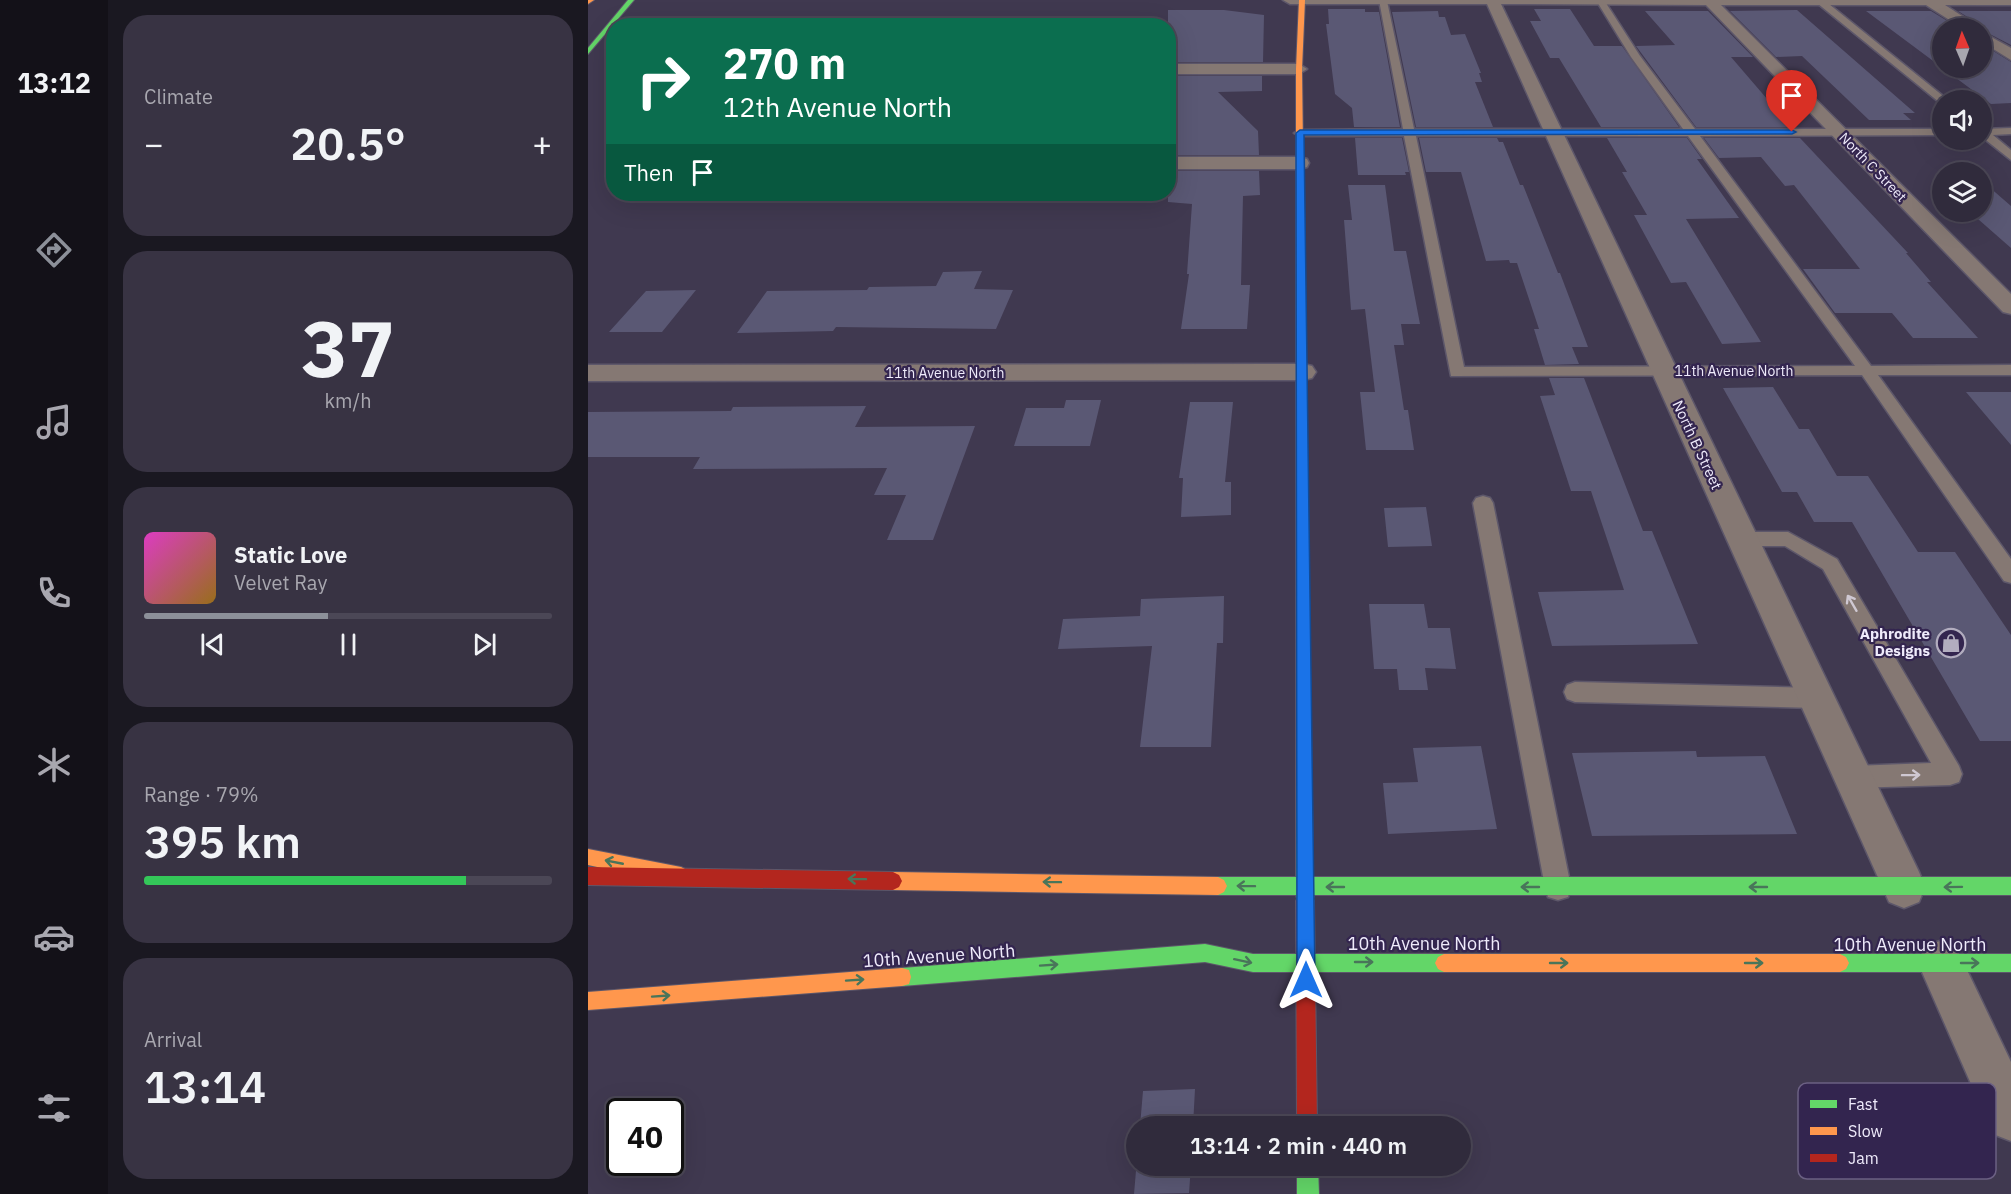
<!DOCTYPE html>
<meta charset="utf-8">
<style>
body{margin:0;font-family:"IBM Plex Sans",sans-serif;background:#383343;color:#f1f3f6;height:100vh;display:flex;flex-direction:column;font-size:22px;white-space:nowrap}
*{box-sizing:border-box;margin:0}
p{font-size:20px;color:#a8a7af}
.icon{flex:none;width:33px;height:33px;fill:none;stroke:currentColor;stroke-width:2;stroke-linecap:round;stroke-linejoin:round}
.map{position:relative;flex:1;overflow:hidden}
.drawer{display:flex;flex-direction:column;gap:15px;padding:15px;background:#1a1821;width:480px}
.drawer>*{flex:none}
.hud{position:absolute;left:18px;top:18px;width:570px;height:183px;border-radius:24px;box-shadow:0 6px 24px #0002,0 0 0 2px #4b4756;background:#0b6e4f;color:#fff;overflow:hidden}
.needle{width:39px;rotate:358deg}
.buttons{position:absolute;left:1344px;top:18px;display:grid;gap:12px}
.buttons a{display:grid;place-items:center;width:60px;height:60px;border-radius:50%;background:#302b3c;box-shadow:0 6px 24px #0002,0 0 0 2px #4b4756;font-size:30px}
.speed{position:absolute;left:18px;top:1098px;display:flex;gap:12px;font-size:30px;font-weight:700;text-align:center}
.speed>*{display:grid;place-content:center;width:78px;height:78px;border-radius:50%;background:#302b3c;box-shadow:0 6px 24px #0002,0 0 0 2px #4b4756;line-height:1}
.speed .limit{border:3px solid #111;border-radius:9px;background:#fff;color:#111}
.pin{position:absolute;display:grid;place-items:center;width:51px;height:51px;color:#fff;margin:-62px -26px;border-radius:50% 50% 50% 0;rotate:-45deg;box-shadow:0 0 6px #0007}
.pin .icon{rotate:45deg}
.me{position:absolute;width:66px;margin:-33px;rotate:0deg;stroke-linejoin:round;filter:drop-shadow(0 0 4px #0008)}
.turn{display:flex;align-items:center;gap:21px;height:126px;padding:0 18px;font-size:27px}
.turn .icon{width:78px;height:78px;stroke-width:2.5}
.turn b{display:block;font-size:42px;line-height:51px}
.then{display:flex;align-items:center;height:57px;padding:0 18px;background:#0003;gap:12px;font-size:22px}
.big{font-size:45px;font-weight:600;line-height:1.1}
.drawer .card{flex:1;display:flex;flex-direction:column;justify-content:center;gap:9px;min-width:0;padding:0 21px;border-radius:24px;background:#383343}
.drawer .dial{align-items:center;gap:0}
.dial b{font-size:78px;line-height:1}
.song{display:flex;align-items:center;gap:18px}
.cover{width:72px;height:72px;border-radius:9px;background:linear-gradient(135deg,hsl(310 70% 55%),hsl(40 70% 35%))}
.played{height:6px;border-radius:3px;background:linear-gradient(90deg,#8c9099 45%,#4b4756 45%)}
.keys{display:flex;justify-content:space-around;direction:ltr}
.heat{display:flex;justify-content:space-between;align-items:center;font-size:33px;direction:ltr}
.charge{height:9px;border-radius:4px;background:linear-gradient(90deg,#34c759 79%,#4b4756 0)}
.trip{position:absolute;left:538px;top:1116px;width:345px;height:60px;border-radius:30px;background:#302b3c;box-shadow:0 6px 24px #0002,0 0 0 2px #4b4756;font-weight:600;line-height:60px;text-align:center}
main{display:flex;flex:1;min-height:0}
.tabs{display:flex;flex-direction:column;width:108px;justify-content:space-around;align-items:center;background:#131118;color:#a8a7af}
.tabs .icon{width:42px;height:42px}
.tabs .active{color:#8c9099}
.tabs b{font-size:27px;color:#f1f3f6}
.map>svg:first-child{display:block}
</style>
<main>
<nav class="tabs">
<b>13:12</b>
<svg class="icon active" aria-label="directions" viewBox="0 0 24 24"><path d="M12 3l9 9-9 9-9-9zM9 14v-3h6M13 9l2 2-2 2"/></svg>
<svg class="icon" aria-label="music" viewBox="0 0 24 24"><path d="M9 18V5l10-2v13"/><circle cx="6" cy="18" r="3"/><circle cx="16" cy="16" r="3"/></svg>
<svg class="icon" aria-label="phone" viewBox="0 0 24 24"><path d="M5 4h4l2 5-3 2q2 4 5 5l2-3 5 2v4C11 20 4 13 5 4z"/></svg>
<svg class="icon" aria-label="climate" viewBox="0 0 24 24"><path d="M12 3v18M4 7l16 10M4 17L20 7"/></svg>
<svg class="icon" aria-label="car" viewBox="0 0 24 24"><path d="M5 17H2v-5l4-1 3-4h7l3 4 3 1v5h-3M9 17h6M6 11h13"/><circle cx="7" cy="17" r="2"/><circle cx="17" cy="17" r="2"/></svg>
<svg class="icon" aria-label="filters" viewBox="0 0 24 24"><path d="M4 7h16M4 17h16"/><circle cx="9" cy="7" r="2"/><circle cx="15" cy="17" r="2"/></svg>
</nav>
<section class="drawer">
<div class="card"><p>Climate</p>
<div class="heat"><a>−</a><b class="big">20.5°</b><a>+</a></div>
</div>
<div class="card dial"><b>37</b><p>km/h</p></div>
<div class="card">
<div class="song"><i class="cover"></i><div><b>Static Love</b><p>Velvet Ray</p></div></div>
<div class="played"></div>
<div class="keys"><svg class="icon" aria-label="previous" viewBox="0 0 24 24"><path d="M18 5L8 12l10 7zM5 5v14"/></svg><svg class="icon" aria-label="pause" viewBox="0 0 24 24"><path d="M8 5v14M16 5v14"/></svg><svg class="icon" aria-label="next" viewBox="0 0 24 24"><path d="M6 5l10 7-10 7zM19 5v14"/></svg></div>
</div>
<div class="card"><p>Range · 79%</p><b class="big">395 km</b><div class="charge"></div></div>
<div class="card"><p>Arrival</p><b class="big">13:14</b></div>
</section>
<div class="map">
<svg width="1423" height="1194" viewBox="0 0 1423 1194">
<rect width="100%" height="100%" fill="#403950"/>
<path fill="#5a5874" d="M740 9H777V12H791L812 127H766L764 108 747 94 738 24H741Z
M946 9H982L1006 46H1034L1091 127H1013L971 58H962L942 21H953Z
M580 10H636L676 15 675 62H580Z
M1209 10 1327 113H1315L1323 120H1281L1214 56 1188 57 1142 11Z
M850 11 851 17H857L863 35 877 34 893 73H891L894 82H887L905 127H828L804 12Z
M1057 11H1120L1165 57H1143L1199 122H1195L1200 127H1108L1048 46 1087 45Z
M1278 11H1343L1371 28H1354V68H1394V44L1423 62V103L1403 104Z
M1370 11H1423V45L1394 30 1389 23Z
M580 76H674V91L630 92 670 131 671 155H580Z
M767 138H814L821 172H817L818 175H770Z
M831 138H909L911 142H915L932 185H935L970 273H972L1000 347H984L991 364 957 365 946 329H951L929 263H922L921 260 898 261 873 172H838Z
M1019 138H1099L1114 159H1109L1151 218 1098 219 1173 342 1134 344 1098 282 1083 283 1046 215H1059L1034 172H1039Z
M1116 138H1212L1320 253H1318L1343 282H1339L1390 338H1325L1304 313H1247L1215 269H1272L1206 185 1197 186 1173 157 1131 158Z
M580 171H671L672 195 655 196 653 285H662L659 329H593L601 274H599L604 204 580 202Z
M760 185H797L806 251H818L832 324H813L816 345H806L816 410H820L826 450H778L772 392H787L777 309 763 310 756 220H764Z
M1400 186 1423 206V248L1382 212H1394V187Z
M394 271 386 289 425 290 408 329 248 327 245 331 149 333 179 291 279 290 281 287 348 286 355 272Z
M108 290 74 332H21L58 291Z
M961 378H996L1055 531H1064L1110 644 964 646 950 592 1036 590 1003 491H983L952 396 967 395Z
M1185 387 1211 429H1221L1249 476H1280L1330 552H1367L1423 635V741H1392L1264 522H1226L1209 492H1194L1135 388Z
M1378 392H1423V445Z
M478 400H513L502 446H426L438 408H476Z
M602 402H645L637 482H643V515L593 517 595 478H591Z
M278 406 267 427 387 426 345 540H299L318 495H286L299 468 105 469 112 457H0V412L143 411 145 407Z
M838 507 844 546 800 547 796 508Z
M636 596 635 643H629L623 747H552L564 646 470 649 475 619 552 616 553 599Z
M781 604H836L840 628H862L868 669 837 668 840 690H811L809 669H786Z
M893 746 909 829 800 834 795 783 830 782 825 748Z
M1108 751 1109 757 1177 756 1209 834 1004 836 984 753Z
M607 1089 605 1126H552L555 1091Z
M549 1159V1166H603L601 1193 546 1194Z"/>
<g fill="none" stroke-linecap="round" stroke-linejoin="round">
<g stroke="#5d576a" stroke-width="3">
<path id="lane" d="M791 0 799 1 826 129H1095L1043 57 1008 0H1016L1052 56 1107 129H1354V135L1112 136 1283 366 1423 365V375H1290L1423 559V583L1416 581 1274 375 863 376 816 136H712L706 133 712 130 815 129ZM828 136H1100L1267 366 876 367Z
M1228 0H1236L1360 100 1351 102 1229 3Z
M1423 128V134L1405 135 1423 150V160L1394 137V129Z
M895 496 902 498 905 503 983 887 980 897 970 900 960 897 957 887 885 503 888 498Z
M1153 532H1200L1249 559 1371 766 1374 774 1371 782 1362 785 1265 788 1256 785 1253 777 1256 769 1265 766 1343 763 1235 569 1197 546H1153L1146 544 1143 539 1146 534Z
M987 682 1228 688 1236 691 1240 698 1236 705 1228 708 987 702 979 699 976 692 979 685Z"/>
</g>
<g stroke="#5d576a" stroke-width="3">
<path id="street" d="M695 0H1423V5H1357L1388 25 1390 28H1374L1338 5H1133L1423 294V314L1415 312 1118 5 913 4 1331 872 1337 887 1331 902 1316 908 1301 902 899 4H702Z
M1394 32 1423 48V60L1394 42Z
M580 64H711L719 69 711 74H580Z
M580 157H712L719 159 721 163 719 167 712 169H580Z
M715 364 724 366 728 372 724 378 715 380 0 381V365Z
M1352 941 1368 947 1423 1062V1141L1405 1134 1330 963 1336 947Z"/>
</g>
<g stroke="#5d576a" stroke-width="2">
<path id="fast" d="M40 0H46L0 54V48Z
M713 381 718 384 725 877H1423V895H726L723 907 717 910 711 907 708 895H630L624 892 621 886 624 880 630 877H708V384Z
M617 944 665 954H856L862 957 865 963 862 969 856 972H665L617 962 314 986 307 984 305 977 307 970 314 968Z
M1252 954H1423V972H1252L1246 969 1243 963 1246 957Z
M709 1166H730L731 1194H709Z"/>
</g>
<g stroke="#5d576a" stroke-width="2">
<path id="slow" d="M0 0H6L0 4Z
M711 0H717L714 69 718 384 713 387 708 384V69Z
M0 849 93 867 99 870 102 876 99 882 93 885 0 865Z
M305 872 630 877 636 880 639 886 636 892 630 895 305 890 299 887 296 881 299 875Z
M856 954H1252L1258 957 1261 963 1258 969 1252 972H856L850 969 847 963 850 957Z
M314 968 321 970 323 977 321 984 314 986 0 1010V992Z"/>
</g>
<g stroke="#5d576a" stroke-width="2">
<path id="jam" d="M0 867 305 872 311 875 314 881 311 887 305 890 0 885Z
M717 892 723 895 726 901 729 1126H709L708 901 711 895Z"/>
</g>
<use href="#lane" fill="#857873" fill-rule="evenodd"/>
<use href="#street" fill="#857873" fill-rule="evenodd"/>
<use href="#fast" fill="#63d668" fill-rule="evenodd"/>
<use href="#slow" fill="#ff974d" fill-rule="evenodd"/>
<use href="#jam" fill="#b3261e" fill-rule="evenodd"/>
</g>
<defs><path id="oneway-shaft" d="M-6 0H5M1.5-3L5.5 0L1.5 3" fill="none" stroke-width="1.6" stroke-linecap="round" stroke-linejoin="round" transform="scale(1.5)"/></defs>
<g stroke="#cfc8d2">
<use href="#oneway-shaft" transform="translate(1264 603) rotate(-120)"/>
<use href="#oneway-shaft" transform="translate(1323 775) rotate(-1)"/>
</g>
<g stroke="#49755a">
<use href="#oneway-shaft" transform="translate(26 862) rotate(-169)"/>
<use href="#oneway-shaft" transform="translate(269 879) rotate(-179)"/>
<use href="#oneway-shaft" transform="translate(464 882) rotate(-179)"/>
<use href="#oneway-shaft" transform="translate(658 886) rotate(-179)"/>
<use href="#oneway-shaft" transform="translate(747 887) rotate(-180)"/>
<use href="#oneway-shaft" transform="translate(942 887) rotate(-180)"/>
<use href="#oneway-shaft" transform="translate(1170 887) rotate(-180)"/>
<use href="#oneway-shaft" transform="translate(1365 887) rotate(179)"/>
<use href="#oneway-shaft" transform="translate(655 961) rotate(12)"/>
<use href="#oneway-shaft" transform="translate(776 962)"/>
<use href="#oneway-shaft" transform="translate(971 963)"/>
<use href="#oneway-shaft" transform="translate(1166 963)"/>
<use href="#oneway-shaft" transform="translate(1382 963)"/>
<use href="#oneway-shaft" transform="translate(461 965) rotate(-4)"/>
<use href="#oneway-shaft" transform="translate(267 980) rotate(-4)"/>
<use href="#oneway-shaft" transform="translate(73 996) rotate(-4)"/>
</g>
<path fill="#1a73e8" stroke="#114b97" stroke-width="1.5" d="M712 130H1204L1208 132 1204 134 716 135 727 980 725 987 718 989 711 987 709 980 708 133Z"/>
<defs>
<g id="shop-ring" transform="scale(1.5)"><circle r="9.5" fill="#33254f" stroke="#b2adbf" stroke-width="1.5"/><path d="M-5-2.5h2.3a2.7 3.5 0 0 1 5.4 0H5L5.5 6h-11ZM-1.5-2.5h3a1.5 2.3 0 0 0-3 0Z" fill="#b2adbf"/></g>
</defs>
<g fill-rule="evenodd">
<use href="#shop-ring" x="1363" y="643"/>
</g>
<g text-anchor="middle" stroke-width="4.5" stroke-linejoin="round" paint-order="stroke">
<g font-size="14" fill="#efebfb" stroke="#33254f">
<text transform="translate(1285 167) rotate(46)" y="5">North C Street</text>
<text x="1146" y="376">11th Avenue North</text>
<text x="357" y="378">11th Avenue North</text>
</g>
<g font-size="15" fill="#efebfb" stroke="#33254f">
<text transform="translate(1109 445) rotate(65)" y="5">North B Street</text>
</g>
<g font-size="15" font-weight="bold" fill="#efebfb" stroke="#33254f" text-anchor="end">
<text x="1342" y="639">Aphrodite<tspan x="1342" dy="17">Designs</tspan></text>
</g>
<g font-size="18" fill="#efebfb" stroke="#33254f">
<text x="836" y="950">10th Avenue North</text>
<text x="1322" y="951">10th Avenue North</text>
<text transform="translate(351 956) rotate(-4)" y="6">10th Avenue North</text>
</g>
</g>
<rect x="1210" y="1083" width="198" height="96" rx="9" fill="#33254f" stroke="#6b6083" stroke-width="1.5"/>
<rect x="1222" y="1100" width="27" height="8" fill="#63d668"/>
<rect x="1222" y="1127" width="27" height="8" fill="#ff974d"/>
<rect x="1222" y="1154" width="27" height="8" fill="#b3261e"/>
<g font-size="16" fill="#efebfb">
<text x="1260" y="1110">Fast</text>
<text x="1260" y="1137">Slow</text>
<text x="1260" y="1164">Jam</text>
</g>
</svg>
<div class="buttons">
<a><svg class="needle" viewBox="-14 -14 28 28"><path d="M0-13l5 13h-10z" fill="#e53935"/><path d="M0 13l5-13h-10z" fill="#a8a7af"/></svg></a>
<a><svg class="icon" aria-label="sound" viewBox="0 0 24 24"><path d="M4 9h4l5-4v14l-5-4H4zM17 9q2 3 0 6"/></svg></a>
<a><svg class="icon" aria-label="layers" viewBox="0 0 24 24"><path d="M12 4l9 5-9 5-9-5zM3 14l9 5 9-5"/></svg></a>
</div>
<div class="speed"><div class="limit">40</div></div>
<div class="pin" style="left:1204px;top:132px;background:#d93025"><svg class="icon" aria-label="arrive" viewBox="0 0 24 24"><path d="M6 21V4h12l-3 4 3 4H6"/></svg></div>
<svg class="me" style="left:718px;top:980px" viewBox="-20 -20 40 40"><path d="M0-17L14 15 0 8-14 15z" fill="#1a73e8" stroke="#fff" stroke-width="4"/></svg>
<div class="trip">13:14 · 2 min · 440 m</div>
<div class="hud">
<div class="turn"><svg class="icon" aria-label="right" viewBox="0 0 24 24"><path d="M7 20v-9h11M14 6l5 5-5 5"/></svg><div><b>270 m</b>12th Avenue North</div></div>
<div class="then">Then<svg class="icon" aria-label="arrive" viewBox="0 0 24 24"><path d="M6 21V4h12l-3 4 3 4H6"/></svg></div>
</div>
</div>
</main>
